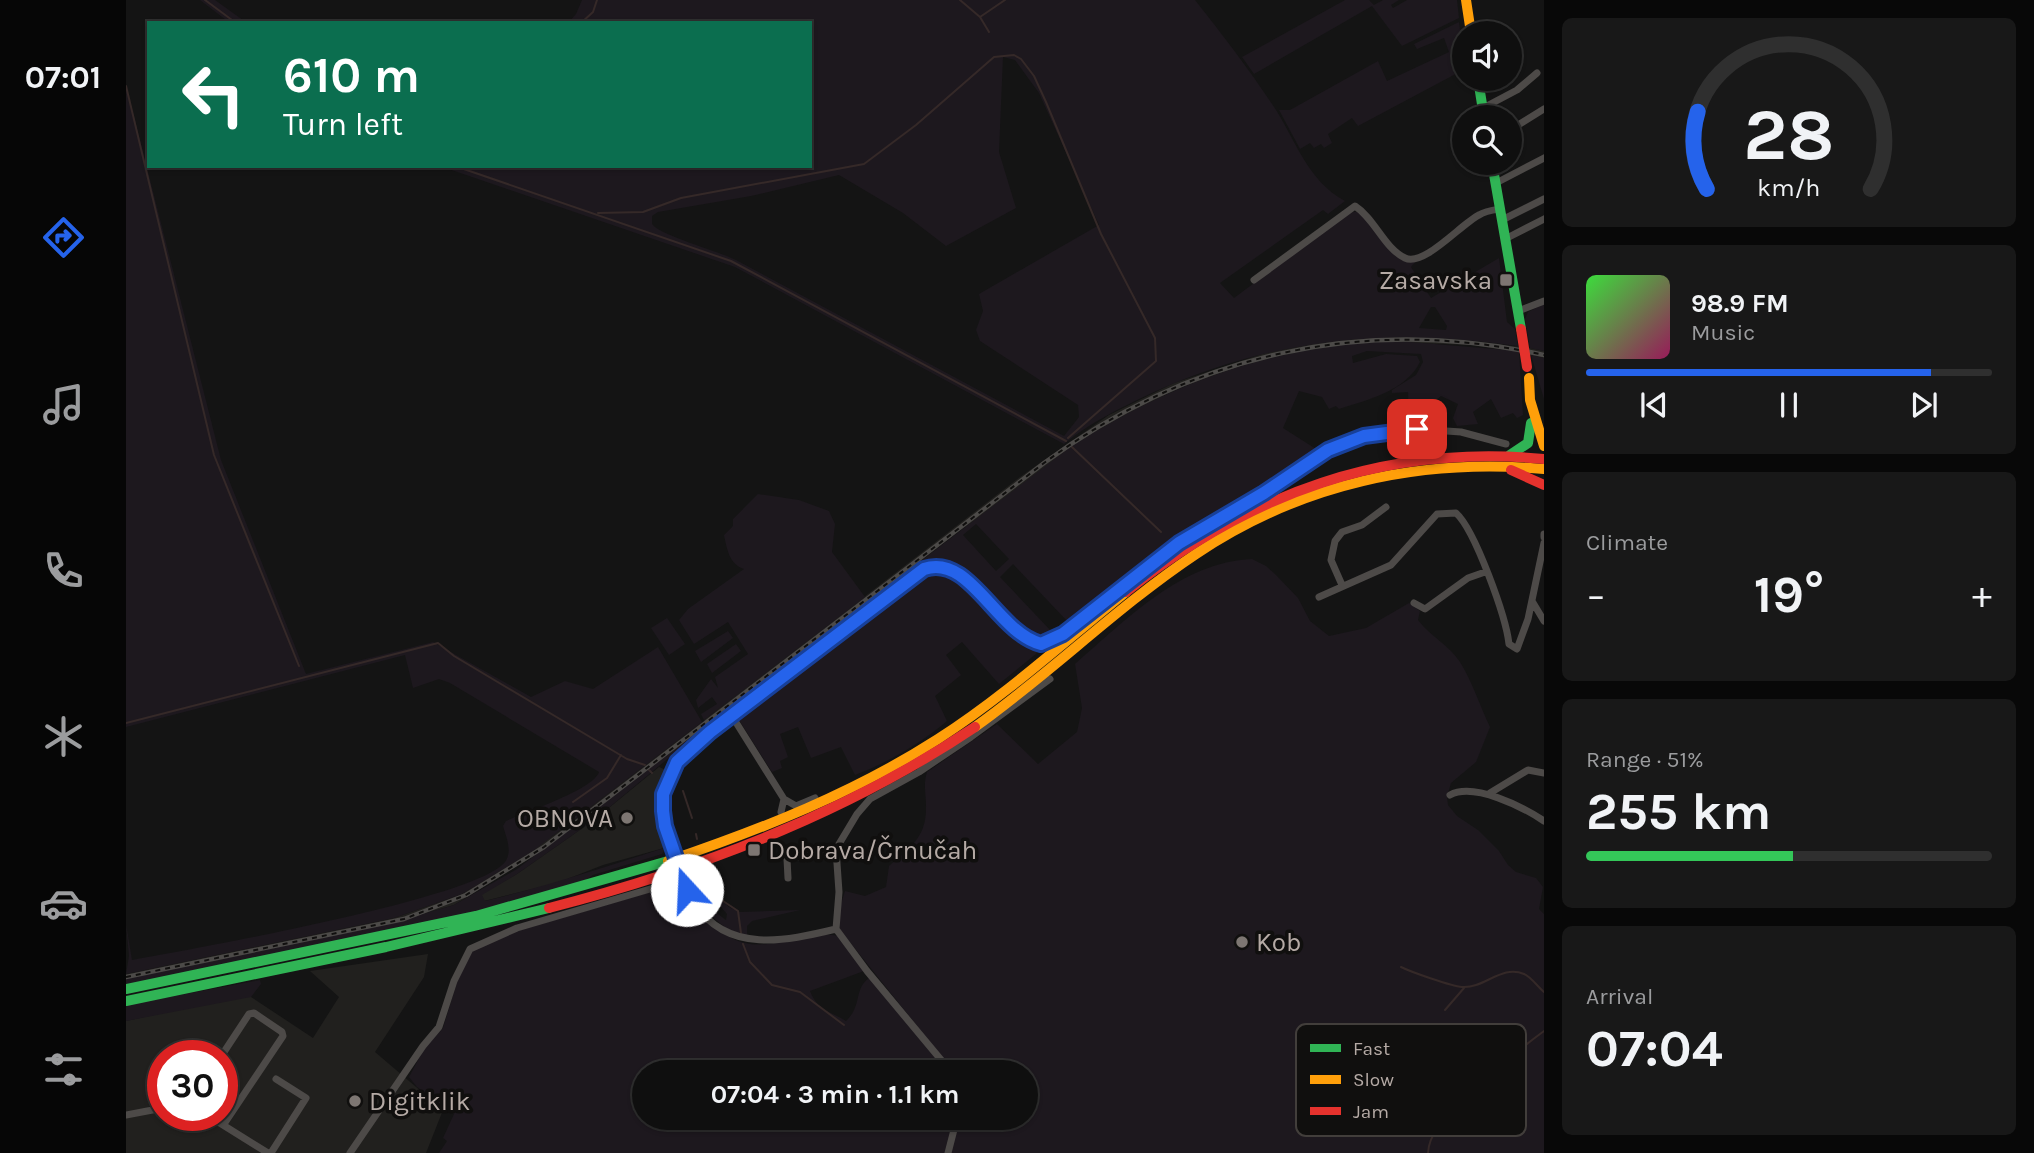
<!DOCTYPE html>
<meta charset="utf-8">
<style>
body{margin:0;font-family:Karla,sans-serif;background:#181818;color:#f1f3f6;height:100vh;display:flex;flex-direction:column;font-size:26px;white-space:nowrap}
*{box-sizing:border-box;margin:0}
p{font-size:23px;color:#9b9c9e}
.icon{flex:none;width:38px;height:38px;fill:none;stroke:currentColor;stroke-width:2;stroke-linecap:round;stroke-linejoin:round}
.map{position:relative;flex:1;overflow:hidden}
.sheet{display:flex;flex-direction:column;gap:18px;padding:18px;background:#080808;width:490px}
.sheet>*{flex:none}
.hud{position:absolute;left:21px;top:21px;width:665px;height:147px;border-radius:0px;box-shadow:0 2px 5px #0004,0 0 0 2px #2f2f2f;background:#0b6e4f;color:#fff;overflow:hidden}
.buttons{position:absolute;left:1326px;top:21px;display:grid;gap:14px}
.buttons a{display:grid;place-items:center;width:70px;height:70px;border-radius:50%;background:#0f0f0f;box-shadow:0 2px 5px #0004,0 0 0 2px #2f2f2f;font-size:35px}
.speed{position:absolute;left:21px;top:1040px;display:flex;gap:14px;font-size:35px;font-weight:700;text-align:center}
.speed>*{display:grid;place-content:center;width:91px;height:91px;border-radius:50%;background:#0f0f0f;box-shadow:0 2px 5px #0004,0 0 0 2px #2f2f2f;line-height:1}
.speed .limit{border:10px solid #d22;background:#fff;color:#111}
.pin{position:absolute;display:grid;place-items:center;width:60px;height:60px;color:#fff;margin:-30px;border-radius:14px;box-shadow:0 4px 10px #0006}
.me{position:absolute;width:77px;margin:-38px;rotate:340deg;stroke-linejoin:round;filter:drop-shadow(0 0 5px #0008)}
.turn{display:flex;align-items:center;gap:24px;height:147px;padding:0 21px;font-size:32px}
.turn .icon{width:91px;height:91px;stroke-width:2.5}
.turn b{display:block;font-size:49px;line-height:60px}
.big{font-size:52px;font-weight:700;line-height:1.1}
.sheet .card{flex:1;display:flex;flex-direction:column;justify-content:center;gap:10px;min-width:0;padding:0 24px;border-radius:10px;background:#181818}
.sheet .dial{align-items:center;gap:0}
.dial svg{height:182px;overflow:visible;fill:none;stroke:#2f2f2f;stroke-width:7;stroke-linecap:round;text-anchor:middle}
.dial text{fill:#f1f3f6;stroke:none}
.song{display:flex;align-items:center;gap:21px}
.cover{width:84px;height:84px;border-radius:10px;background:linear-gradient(135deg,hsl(120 70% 55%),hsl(330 70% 35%))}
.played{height:7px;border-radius:4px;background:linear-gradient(90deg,#2563eb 85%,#2f2f2f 85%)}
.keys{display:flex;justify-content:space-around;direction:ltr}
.heat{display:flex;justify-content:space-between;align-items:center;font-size:38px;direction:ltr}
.charge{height:10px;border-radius:5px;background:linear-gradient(90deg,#34c759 51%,#2f2f2f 0)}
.trip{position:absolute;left:506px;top:1060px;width:406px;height:70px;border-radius:35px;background:#0f0f0f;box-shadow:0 2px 5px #0004,0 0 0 2px #2f2f2f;font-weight:700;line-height:70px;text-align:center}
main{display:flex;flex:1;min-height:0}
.menu{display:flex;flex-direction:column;width:126px;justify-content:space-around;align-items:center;background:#060606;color:#9b9c9e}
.menu .icon{width:49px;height:49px}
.menu .active{color:#2563eb}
.menu b{font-size:32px;color:#f1f3f6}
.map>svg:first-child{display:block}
</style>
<main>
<nav class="menu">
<b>07:01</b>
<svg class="icon active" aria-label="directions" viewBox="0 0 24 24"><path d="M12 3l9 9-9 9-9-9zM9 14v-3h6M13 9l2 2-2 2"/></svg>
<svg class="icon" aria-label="music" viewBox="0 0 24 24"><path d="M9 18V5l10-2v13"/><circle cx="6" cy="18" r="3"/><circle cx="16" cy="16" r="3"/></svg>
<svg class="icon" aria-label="phone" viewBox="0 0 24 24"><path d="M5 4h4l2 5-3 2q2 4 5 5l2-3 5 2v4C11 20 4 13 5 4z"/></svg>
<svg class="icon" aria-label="climate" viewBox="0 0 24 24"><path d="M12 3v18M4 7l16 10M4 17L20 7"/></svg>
<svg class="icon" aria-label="car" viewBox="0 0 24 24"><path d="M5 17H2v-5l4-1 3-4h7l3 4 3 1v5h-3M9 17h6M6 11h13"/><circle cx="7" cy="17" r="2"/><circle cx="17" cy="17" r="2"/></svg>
<svg class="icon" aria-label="filters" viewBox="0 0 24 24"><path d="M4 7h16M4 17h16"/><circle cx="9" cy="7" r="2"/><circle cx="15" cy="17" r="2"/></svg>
</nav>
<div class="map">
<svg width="1418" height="1153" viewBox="0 0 1418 1153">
<rect width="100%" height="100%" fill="#141414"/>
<path fill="#21201e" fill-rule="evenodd" d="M1285 335 1404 348 1418 351V358L1349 345 1253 342 1188 348 1131 360 1043 392 833 531 581 724 578 720 894 477 983 415 1048 383 1139 353 1207 340Z
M576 722 579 726 419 849 328 905 266 923 0 979V974L268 918 336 894 428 835Z
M533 767 542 771 536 786 530 787 532 822 538 848 477 865 431 883 358 901 355 894 391 874 468 820Z
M302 954 298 977 249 1052 317 1110 300 1153H0V1021L122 995 187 1038 213 997 184 971ZM37 1055H96V1115H37Z"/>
<path fill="#1d181e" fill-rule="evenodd" d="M74 0H89L121 23H104Z
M456 0H1069C1096 34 1122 68 1146 104 1169 137 1180 180 1219 201L1202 214 1197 210 1094 283 1108 298 1222 213 1234 211 1268 251 1291 260 1285 267 1305 298 1373 258 1381 322 1389 329 1392 346C1262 327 1146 338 1026 393 996 407 963 423 938 444L609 267 314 166H684V23H442L450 14ZM877 57 889 60 913 93 973 225 853 294 857 311 850 330 854 341 952 405 953 417 938 436 610 260C592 251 533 235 526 224V216L532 212 625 196 713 175 777 213 820 246 890 208 873 152ZM1305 307H1309L1321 326 1320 330 1293 328Z
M1219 0H1243L1248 5 1257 0H1273L1265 5 1267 8 1281 0H1331L1333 18 1276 46 1246 6 1128 74 1116 57Z
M1333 22 1339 69 1232 126 1226 118 1202 134 1206 143 1198 148 1195 144 1188 148 1184 143 1174 149 1153 110H1164L1252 61 1261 81 1323 52 1318 38 1291 49 1288 44Z
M0 85 95 460 180 674 307 642 405 697 439 681 467 689 532 647 576 722 407 851 336 894 268 918 0 974 3 956 0 924 6 960C66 949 350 899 379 862 387 851 380 837 377 826L380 821C399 812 467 790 473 772L324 683 313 679 287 688 279 655 0 727Z
M1418 304V351L1404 348 1399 319 1402 312Z
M1272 341 1393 351 1397 415 1391 418 1387 413 1375 418 1365 399 1347 412 1352 424 1331 426 1327 418 1332 404 1315 396 1309 401V412L1320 414 1319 425 1283 424 1282 392 1266 393V390L1290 375 1297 362 1295 354 1241 351 1226 356 1227 363 1260 354 1291 356 1294 362C1280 391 1241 400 1213 409L1210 406 1203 409 1196 397 1173 391 1157 428 1190 449 1135 489 1042 543 942 622 887 564 874 577 925 631 919 636H901L894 633 837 571 817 558 815 561 802 563 793 569 603 714 584 727 581 724 943 448C1043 383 1151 344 1272 341ZM850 524 883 559 870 571 837 535Z
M1405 355 1418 358V399Z
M632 494 673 500 703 511 709 524 706 552 739 597 578 720 575 714 591 704 586 697 572 708 570 700 585 679 592 688 589 677 622 654 602 622 568 644 553 620 562 609 618 569C603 564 601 549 598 535L607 526V519Z
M1126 559 1140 566 1150 575 1172 598 1184 621 1203 636 1240 628 1283 603 1294 611 1292 620C1305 637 1322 644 1334 662 1346 681 1354 706 1364 727L1350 762 1325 783 1321 797 1322 805 1331 816 1352 830 1373 851 1382 865 1390 872 1410 878 1417 887 1413 909 1418 914V1153H824L833 1118H900V1073H829L714 930V907L719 891 739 896 760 887 763 866C784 848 801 837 800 806 800 793 797 785 801 772L871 724 912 764 951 732 956 708 949 664C1000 620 1055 562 1126 559Z
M818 571 834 580 891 641 910 647 911 653 873 684 836 642 820 655 835 675 809 696 821 721C794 744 761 763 729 775L715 747 685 758 672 727 654 734 662 757 654 761 656 768 646 772 613 720 802 574Z
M541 618 559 644 543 655 525 628Z
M602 631 607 638 575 662 569 651Z
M610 644 615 651 586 673 581 664Z
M579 726V730L550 760 545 756 468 820 391 874 356 895 359 901C420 886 477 868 538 848L531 796 540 848 536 854 467 875 452 885 352 912 0 985V979L266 923 328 905 391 869Z
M531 890 552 912C579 909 592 937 619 943 648 950 688 930 711 936L738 971 684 991C692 1011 704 1011 720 1021 737 1005 727 989 744 977L824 1073H518V1118H829L820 1153H313L321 1141 317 1138 328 1114 291 1087 283 1077 298 1049 317 1028 333 975 346 950 381 934Z
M588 892 603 907 614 912 674 910 626 921 621 926V937L601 929 578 910 577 901ZM588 899 601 914 600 920 581 906Z
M134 980 135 984 125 997 0 1021V1005Z"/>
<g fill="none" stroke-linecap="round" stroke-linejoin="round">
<path stroke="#352928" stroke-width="2" d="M79 0 110 23
M834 0 854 17 863 32
M854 17 879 0
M455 23 467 12 471 0
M0 86 88 455 173 666
M329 166 605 261 940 441
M472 213 517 212 555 198 738 164 790 125 868 57 888 55 895 59 908 76 920 102 975 234 1029 338 1030 361 942 438
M946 447 1035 532
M0 723 312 643 328 656 501 759 519 765
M523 770 526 773
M557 791 566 818
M447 802 481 778 495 755
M570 834 571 839
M583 871 588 884
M592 894 597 901 612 911 615 933
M617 944 624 962 646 985 674 992 718 1025
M1275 967C1285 972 1325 986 1336 987 1358 989 1376 964 1398 974 1405 977 1412 987 1418 992
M1319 1010 1338 988
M1302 1153C1304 1124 1327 1121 1345 1103 1350 1098 1352 1091 1357 1085 1375 1065 1396 1047 1418 1031"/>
<path stroke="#4d4a48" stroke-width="7" d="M1357 108 1391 90 1411 73
M1384 130 1418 109
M1370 183 1418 158
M1376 220 1418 199
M1379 239 1418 219
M1128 280 1229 206C1249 219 1258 248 1279 258 1298 267 1335 224 1353 215 1359 211 1367 210 1374 209
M1392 311 1418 301
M1418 534V537
M1216 585 1205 560 1209 541 1216 532 1236 525 1260 507
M1193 597 1265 565 1311 514 1330 513C1349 530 1380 617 1383 644L1391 649 1402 619 1418 543
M1406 601 1418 621
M1288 603 1299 609 1342 578 1359 572
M924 679 845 737 793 772 744 799 731 814 710 849 713 892 710 929C660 941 602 954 569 904 553 881 531 820 537 793 541 776 552 759 564 747 588 726 616 709 641 689 693 649 745 608 798 569 844 553 870 632 915 644L937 634 1053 543 1138 493 1202 450 1238 436 1291 429 1335 432 1380 444
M606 716 658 799 655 812
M1364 793 1402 770 1418 773
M1324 795C1348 782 1397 807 1418 821
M658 799 670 806 689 798
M662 878 661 859 710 849
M710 929 741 971 826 1073
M96 1055 123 1014 128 1013 156 1032 157 1036 98 1124
M0 1115 37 1108
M81 1115 142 1153
M145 1153 180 1098 150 1079
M224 1153 297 1046 313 1027 328 981 344 949 391 928 531 887 555 908 568 903
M822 1153 831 1118"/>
<path stroke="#30b455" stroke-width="10" d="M1352 79 1358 117
M1366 163 1395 329
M1384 455 1402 443 1405 423
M0 989 350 916 542 861
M0 1001 260 947 423 908"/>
<path stroke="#ff9f0a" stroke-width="10" d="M1340 0 1345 33
M1403 378 1404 400 1418 446
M849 727C925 673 992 606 1070 554 1174 484 1294 458 1418 469
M542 861C636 829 728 793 812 739 879 696 938 642 1000 592"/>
<path stroke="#e5322d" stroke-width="10" d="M1385 470 1418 485
M1000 592C1124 493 1259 444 1418 459
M423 908C572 870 721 813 849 727"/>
<g stroke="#4c4a48" stroke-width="4.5">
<path id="rail" d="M0 977 278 919 340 895 418 847 918 463C1067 354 1237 315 1418 355"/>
</g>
<use href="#rail" stroke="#100f0e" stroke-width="2" stroke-dasharray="5" stroke-linecap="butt"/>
<path stroke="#e5322d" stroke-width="10" d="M1395 329 1401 367"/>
</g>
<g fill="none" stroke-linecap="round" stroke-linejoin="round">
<g stroke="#184099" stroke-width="18">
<path id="route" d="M561 890 539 826 537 811V794L551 762 584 732 798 569C844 553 870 632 915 644L937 634 1053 543 1138 493 1202 450 1238 436 1291 429"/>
</g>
<use href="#route" stroke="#2563eb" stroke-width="12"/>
</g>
<g fill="#7d7672" stroke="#100f0e" stroke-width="2.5">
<rect x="1373" y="273" width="14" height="14" rx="3.5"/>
<circle cx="501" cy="818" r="7"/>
<rect x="621" y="843" width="14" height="14" rx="3.5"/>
<circle cx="1116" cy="942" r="7"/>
<circle cx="229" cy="1101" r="7"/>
</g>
<g text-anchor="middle" stroke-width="7" stroke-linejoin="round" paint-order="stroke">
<g font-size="26" fill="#b5aaa5" stroke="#100f0e" text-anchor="start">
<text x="1366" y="289" text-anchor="end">Zasavska</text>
<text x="487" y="827" text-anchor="end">OBNOVA</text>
<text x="642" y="859">Dobrava/Črnučah</text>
<text x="1130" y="951">Kob</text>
<text x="243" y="1110">Digitklik</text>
</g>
</g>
<rect x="1170" y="1024" width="230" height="112" rx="10" fill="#100f0e" stroke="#423e3b" stroke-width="2"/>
<rect x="1184" y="1044" width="31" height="8" fill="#30b455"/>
<rect x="1184" y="1075" width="31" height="9" fill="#ff9f0a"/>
<rect x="1184" y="1107" width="31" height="8" fill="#e5322d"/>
<g font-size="19" fill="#b5aaa5">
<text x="1227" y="1055">Fast</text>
<text x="1227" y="1086">Slow</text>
<text x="1227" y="1118">Jam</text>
</g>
</svg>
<div class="buttons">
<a><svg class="icon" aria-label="sound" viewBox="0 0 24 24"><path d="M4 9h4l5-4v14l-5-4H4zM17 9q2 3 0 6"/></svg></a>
<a><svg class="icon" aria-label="search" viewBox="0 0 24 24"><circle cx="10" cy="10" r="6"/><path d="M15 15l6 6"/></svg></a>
</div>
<div class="speed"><div class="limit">30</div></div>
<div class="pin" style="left:1291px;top:429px;background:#d93025"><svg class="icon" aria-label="arrive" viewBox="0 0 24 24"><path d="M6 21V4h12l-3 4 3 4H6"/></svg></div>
<svg class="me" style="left:561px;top:890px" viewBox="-20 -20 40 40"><circle r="19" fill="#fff"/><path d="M0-13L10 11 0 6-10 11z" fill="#2563eb"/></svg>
<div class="trip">07:04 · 3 min · 1.1 km</div>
<div class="hud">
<div class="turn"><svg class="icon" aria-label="left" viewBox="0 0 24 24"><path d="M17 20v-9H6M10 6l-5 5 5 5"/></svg><div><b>610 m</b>Turn left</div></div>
</div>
</div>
<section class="sheet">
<div class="card dial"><svg viewBox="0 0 100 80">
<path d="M14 69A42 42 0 1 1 86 69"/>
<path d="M14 69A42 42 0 0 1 10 35" stroke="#2563eb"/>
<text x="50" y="56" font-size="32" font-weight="700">28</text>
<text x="50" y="72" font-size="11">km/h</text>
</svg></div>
<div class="card">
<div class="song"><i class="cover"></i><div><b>98.9 FM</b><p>Music</p></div></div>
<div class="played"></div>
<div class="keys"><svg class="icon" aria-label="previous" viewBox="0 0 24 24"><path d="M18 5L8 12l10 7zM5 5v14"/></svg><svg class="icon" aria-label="pause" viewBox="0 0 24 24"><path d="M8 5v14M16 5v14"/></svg><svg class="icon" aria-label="next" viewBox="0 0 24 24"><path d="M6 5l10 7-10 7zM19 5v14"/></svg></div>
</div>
<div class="card"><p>Climate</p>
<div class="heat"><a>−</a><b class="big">19°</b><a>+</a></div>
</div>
<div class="card"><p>Range · 51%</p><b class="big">255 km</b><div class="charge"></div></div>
<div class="card"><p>Arrival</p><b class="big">07:04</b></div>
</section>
</main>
